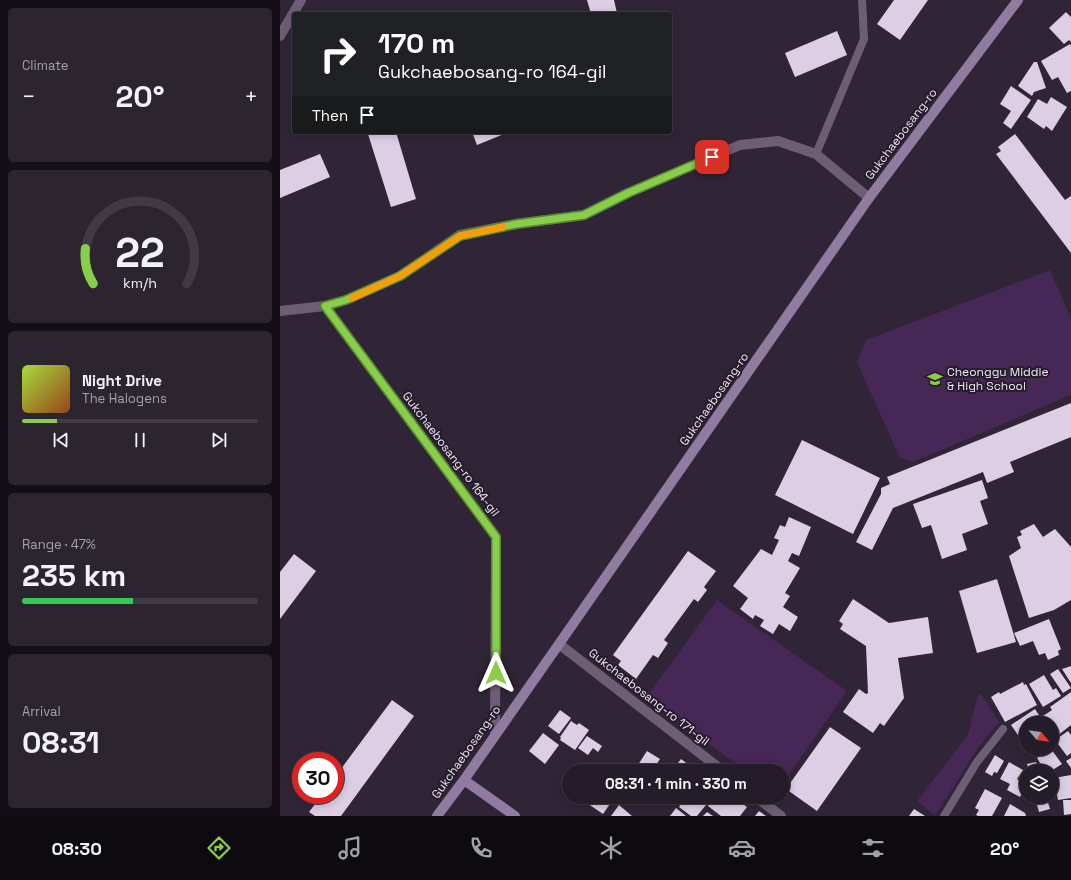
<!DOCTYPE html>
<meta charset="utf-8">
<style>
body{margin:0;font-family:"Space Grotesk",sans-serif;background:#2c2530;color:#f1f3f6;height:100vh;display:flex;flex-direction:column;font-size:15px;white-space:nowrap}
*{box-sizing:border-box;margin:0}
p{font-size:13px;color:#a3a1a8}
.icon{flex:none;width:22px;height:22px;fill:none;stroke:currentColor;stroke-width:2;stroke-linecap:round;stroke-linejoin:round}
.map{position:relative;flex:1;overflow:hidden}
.sheet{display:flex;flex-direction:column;gap:8px;padding:8px;background:#140f16;width:280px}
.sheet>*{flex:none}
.hud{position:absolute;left:12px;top:12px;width:380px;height:122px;border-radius:4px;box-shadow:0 2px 10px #0003,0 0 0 1px #413a45;background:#202124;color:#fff;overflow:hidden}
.needle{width:26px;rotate:119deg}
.tools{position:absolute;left:739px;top:716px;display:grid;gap:8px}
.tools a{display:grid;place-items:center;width:40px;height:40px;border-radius:50%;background:#241c28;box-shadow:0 2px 10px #0003,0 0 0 1px #413a45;font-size:20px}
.speed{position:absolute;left:12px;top:752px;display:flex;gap:8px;font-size:20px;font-weight:700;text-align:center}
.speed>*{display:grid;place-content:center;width:52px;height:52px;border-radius:50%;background:#241c28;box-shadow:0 2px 10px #0003,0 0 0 1px #413a45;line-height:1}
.speed .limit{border:6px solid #d22;background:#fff;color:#111}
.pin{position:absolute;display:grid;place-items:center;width:34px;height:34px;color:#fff;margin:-17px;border-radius:8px;box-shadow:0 2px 6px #0006}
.me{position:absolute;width:44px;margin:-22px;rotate:0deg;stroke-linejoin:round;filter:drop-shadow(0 0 3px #0008)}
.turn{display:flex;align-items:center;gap:14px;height:84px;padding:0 20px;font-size:18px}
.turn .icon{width:52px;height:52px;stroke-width:2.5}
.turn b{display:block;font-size:28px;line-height:34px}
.then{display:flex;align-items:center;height:38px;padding:0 20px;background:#0003;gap:8px;font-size:15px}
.big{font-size:30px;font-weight:700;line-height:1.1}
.sheet .card{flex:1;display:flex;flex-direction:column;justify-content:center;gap:6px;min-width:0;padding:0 14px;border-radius:6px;background:#2c2530}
.sheet .dial{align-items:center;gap:0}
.dial svg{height:104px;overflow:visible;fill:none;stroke:#413a45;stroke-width:7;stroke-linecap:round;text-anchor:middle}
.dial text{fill:#f1f3f6;stroke:none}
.song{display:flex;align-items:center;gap:12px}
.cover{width:48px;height:48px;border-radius:6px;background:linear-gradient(135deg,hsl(80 70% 55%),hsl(20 70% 35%))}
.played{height:4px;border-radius:2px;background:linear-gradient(90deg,#88cf49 15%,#413a45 15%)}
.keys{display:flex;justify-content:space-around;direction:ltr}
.heat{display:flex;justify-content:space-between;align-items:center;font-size:22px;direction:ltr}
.charge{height:6px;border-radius:3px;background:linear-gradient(90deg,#34c759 47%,#413a45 0)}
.trip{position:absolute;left:282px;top:764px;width:228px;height:40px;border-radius:20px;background:#241c28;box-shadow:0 2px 10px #0003,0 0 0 1px #413a45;font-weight:700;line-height:40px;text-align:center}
.dock{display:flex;height:64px;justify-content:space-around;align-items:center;background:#0e0b10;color:#a3a1a8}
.dock .icon{width:28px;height:28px}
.dock .active{color:#88cf49}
.dock b{font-size:18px;color:#f1f3f6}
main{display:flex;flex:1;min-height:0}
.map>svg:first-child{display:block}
</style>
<main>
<section class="sheet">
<div class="card"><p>Climate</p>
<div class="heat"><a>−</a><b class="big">20°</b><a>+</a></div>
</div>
<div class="card dial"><svg viewBox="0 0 100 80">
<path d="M14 69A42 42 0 1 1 86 69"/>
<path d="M14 69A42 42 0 0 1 8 42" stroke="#88cf49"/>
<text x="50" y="56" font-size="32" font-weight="700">22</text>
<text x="50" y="72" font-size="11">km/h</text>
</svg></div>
<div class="card">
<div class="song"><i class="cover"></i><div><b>Night Drive</b><p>The Halogens</p></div></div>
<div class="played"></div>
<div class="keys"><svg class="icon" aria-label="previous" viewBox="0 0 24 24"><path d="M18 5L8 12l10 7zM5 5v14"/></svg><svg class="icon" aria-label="pause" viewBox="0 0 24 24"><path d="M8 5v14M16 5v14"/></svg><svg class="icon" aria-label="next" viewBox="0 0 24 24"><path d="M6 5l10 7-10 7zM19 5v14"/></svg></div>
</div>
<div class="card"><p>Range · 47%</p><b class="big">235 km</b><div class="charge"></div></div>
<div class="card"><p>Arrival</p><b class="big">08:31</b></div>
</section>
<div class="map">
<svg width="791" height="816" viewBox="0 0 791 816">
<rect width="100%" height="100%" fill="#302536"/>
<path fill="#462756" d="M770 270 791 319V395L633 462 620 458 577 362 586 340Z
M437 600 567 691 503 783V771H466L366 698Z
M701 694 719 722 699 746 655 816 637 801 688 735 698 695Z"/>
<path fill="#dccee4" d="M307 0H334L337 13 333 14H311Z
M614 0H648L620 40 597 24Z
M786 12 791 17V42L789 40 784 44 769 28Z
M557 31 567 55 515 77 505 53Z
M790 44 791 46V91L787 93 778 77 772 80 761 61Z
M754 62H757L766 88 754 92 752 96 738 86Z
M731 86 751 100 731 129 723 123 731 111 720 104Z
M771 97 787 107 772 131 766 126 764 129 747 117 758 99 767 104Z
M95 132H116L136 199 111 207 88 134Z
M192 132H229L197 145Z
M735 134 785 200 791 196V253L716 154 721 151 718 147Z
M40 154 50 177 0 198V170Z
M791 403V437L730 462 734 472 707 483 703 472 613 508 592 550 576 542 601 494V488L610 484 607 477Z
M522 440 600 478 573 534 495 495Z
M702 480 708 498 700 501 708 524 682 534 687 550 662 559 651 525 642 528 633 504Z
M509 517 531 527 519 556 512 553 508 561 520 568 505 593 510 596 503 607 518 617 510 631 499 624 493 634 480 626 484 620 475 615 473 619 460 609 468 598 453 586 481 549 492 555 499 540 494 538 500 525 505 527Z
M754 524 763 537 775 529 791 547V600L774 610 749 618 729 556 741 548 737 537 742 535 740 531Z
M408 551 436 571 424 587 427 590 418 602 414 599 384 640 388 643 378 658 373 655 356 679 338 665 341 661 333 655Z
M14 554 36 571 0 619V572Z
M717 579 736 642 697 653 679 591Z
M573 599 609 623 648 617 653 653 618 658 624 698 604 726 600 723 593 733 563 712 579 689 586 694 588 693 586 646 560 629 563 624 559 621Z
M769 619 781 649 778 651 779 655 768 660 765 653 759 655 753 641 740 646 734 633Z
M791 666V683L782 669Z
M778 669 791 688 783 693 770 674Z
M764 675 773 690 776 688 781 696 763 707 749 684Z
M743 682 744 685 746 684 757 705 725 722 711 697 719 692 720 694Z
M791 692V725L777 736 772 729V723H768L763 716 772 710 770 707Z
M112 700 134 716 61 816H35L29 812 42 795H55V777Z
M755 709 764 723H746V745H745L731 725Z
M280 710 291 718 279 734 268 726Z
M291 721 297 725 299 723 309 730 295 750 280 740 281 738 280 737Z
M550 727 581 748 537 811 506 789Z
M788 731 791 735V753L787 756 775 740Z
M263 733 279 745 265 764 249 751Z
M307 736 322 746 318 752 313 748 308 755 298 748Z
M771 749 782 764 771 771H765L757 758Z
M367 751 380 759 372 771H354Z
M715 755 724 761 717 773 714 772 712 776 705 772Z
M791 758V768L786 761Z
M401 759 417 771H392Z
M729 762 743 770 737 779 746 784V785L740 797 727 790 730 784 720 779Z
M756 762 758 771H749L747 764Z
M791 775V798L778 800 774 778Z
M705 789 722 798 712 816H698L696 815 699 810 695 808Z
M298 797H333L334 798 323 814Z
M406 797H416L426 805 417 816H411L399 807Z
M434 797H453L467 807 460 816H441L428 806Z
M767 799 770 809 759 812 756 801Z
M783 800H791V814L784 815Z
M730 804 745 813 746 816H724Z
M339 805 352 816H331Z
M396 808 406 816H390Z
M634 809 645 816H629Z
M479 811 486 816H475Z
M427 812 433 816H423Z"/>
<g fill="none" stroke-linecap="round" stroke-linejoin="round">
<path stroke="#6d5e75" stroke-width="8" d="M536 154 584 39 582 0
M664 816 697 762 723 729"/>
<path stroke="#6d5e75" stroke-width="10" d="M0 36 21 0
M45 306 216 537 215 734
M0 311 45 306 66 300 120 276 180 235 236 224 304 215 348 193 460 145 498 141 536 154 589 198
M279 644 443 771
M476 797 501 816"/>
<path stroke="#927ba0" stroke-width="10" d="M184 780 235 816
M157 816 184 780 279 644 589 198 738 0"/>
</g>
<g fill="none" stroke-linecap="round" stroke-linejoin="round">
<g stroke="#58872f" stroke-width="10">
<path id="route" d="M216 673V537L45 306 66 300 120 276 180 236 236 224 304 215 348 193 432 157"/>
</g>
<use href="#route" stroke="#88cf49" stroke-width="7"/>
<path stroke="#f59e0b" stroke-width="7" d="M72 298 120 276 180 236 223 227"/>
</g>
<defs>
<g id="school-bare" transform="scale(1.2)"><path d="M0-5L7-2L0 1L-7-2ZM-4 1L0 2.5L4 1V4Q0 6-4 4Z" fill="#88cf49" stroke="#261c2b" stroke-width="2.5" paint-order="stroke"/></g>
</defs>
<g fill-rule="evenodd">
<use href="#school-bare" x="655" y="379"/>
</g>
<g text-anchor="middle" stroke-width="4" stroke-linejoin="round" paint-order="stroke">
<g font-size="12" fill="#eee8f3" stroke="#261c2b">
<text transform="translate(621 134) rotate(-53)" y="4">Gukchaebosang-ro</text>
<text transform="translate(434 399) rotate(-55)" y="4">Gukchaebosang-ro</text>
<text transform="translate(171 454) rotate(53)" y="4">Gukchaebosang-ro 164-gil</text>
<text transform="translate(369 697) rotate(38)" y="4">Gukchaebosang-ro 171-gil</text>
<text transform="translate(186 752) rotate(-55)" y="4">Gukchaebosang-ro</text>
</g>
<g font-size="12" fill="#eee8f3" stroke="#261c2b" text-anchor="start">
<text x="667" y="376">Cheonggu Middle<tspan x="667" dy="14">&amp; High School</tspan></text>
</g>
</g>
</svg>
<div class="tools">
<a><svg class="needle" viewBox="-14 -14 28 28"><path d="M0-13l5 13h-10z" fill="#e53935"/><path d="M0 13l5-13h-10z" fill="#a3a1a8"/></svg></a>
<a><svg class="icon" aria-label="layers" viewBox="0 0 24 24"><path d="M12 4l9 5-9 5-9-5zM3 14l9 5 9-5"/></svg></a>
</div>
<div class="speed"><div class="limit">30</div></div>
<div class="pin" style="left:432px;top:157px;background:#d93025"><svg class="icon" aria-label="arrive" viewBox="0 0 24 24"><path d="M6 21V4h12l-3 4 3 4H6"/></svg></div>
<svg class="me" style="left:216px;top:673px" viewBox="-20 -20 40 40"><path d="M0-17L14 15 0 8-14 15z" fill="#88cf49" stroke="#fff" stroke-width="4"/></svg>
<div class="trip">08:31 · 1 min · 330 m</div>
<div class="hud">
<div class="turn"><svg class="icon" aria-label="right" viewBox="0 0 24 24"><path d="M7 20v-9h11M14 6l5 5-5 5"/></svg><div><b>170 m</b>Gukchaebosang-ro 164-gil</div></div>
<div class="then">Then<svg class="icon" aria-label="arrive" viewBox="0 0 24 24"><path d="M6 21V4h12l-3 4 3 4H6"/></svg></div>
</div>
</div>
</main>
<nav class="dock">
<b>08:30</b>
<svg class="icon active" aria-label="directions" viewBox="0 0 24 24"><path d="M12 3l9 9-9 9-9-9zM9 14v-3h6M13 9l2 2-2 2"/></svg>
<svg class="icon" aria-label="music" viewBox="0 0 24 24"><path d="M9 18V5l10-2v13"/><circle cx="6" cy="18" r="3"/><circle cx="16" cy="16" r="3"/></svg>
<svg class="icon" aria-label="phone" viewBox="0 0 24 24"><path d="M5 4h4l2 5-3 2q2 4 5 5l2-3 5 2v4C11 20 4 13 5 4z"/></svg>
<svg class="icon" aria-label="climate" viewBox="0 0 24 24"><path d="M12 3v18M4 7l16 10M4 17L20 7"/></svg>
<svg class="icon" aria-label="car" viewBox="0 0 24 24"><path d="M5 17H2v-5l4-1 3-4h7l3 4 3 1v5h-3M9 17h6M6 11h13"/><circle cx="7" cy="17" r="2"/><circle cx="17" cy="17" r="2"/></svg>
<svg class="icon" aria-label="filters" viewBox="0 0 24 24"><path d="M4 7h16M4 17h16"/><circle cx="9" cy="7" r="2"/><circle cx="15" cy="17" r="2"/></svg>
<b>20°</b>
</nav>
